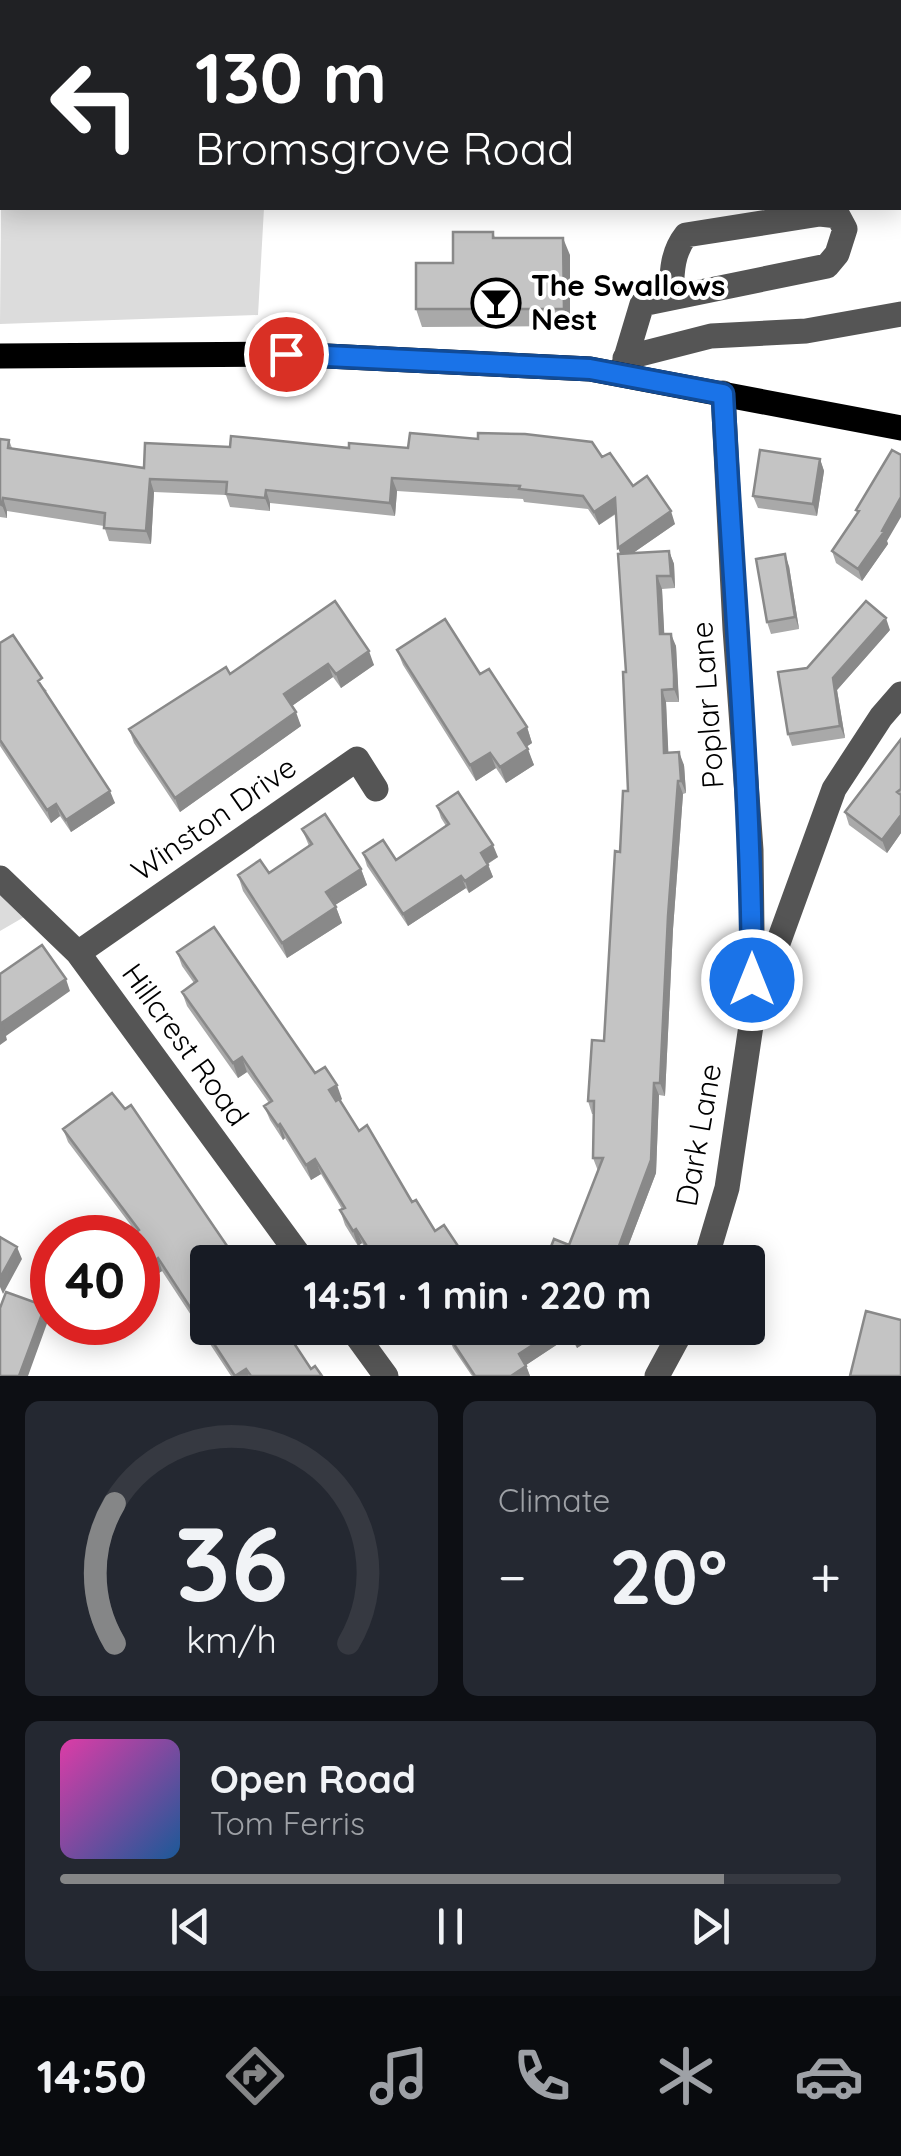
<!DOCTYPE html>
<meta charset="utf-8">
<style>
body{margin:0;font-family:Quicksand,sans-serif;background:#242831;color:#f1f3f6;height:100vh;display:flex;flex-direction:column;font-size:38px;white-space:nowrap}
*{box-sizing:border-box;margin:0}
p{font-size:32px;color:#9ea1a6}
.icon{flex:none;width:55px;height:55px;fill:none;stroke:currentColor;stroke-width:2;stroke-linecap:round;stroke-linejoin:round}
.map{position:relative;height:1376px;overflow:hidden}
.sheet{display:flex;flex-direction:column;gap:25px;padding:25px;background:#0d0f14;flex:1}
.sheet>*{flex:none}
.guide{position:absolute;left:0px;top:0px;width:902px;height:210px;box-shadow:0 5px 25px #0003;background:#202124;color:#fff;overflow:hidden}
.speed{position:absolute;left:30px;top:1215px;display:flex;gap:20px;font-size:50px;font-weight:700;text-align:center}
.speed>*{display:grid;place-content:center;width:130px;height:130px;border-radius:50%;background:#171b24;box-shadow:0 5px 25px #0003;line-height:1}
.speed .limit{border:15px solid #d22;background:#fff;color:#111}
.pin{position:absolute;display:grid;place-items:center;width:85px;height:85px;color:#fff;margin:-42px;border:5px solid #fff;border-radius:50%;box-shadow:0 2px 10px #0007}
.me{position:absolute;width:110px;margin:-55px;rotate:0deg;stroke-linejoin:round;filter:drop-shadow(0 0 8px #0008)}
.turn{display:flex;align-items:center;gap:35px;height:210px;padding:0 30px;font-size:45px}
.turn .icon{width:130px;height:130px;stroke-width:2.5}
.turn b{display:block;font-size:70px;line-height:85px}
.big{font-size:75px;font-weight:700;line-height:1.1}
.sheet .widget{flex:1;display:flex;flex-direction:column;justify-content:center;gap:15px;min-width:0;padding:0 35px;border-radius:15px;background:#242831}
.sheet .dial{align-items:center;gap:0}
.dial svg{height:260px;overflow:visible;fill:none;stroke:#363941;stroke-width:7;stroke-linecap:round;text-anchor:middle}
.dial text{fill:#f1f3f6;stroke:none}
.song{display:flex;align-items:center;gap:30px}
.cover{width:120px;height:120px;border-radius:15px;background:linear-gradient(135deg,hsl(320 70% 55%),hsl(210 70% 35%))}
.played{height:10px;border-radius:5px;background:linear-gradient(90deg,#858687 85%,#363941 85%)}
.keys{display:flex;justify-content:space-around;direction:ltr}
.heat{display:flex;justify-content:space-between;align-items:center;font-size:55px;direction:ltr}
.sheet .tiles{flex:1;display:grid;gap:25px;grid-template-columns:1fr 1fr}
.widget:last-child{grid-column:span 2}
.trip{position:absolute;left:190px;top:1245px;width:575px;height:100px;border-radius:10px;background:#171b24;box-shadow:0 5px 25px #0003;font-weight:700;line-height:100px;text-align:center}
.dock{display:flex;height:160px;justify-content:space-around;align-items:center;background:#090b0e;color:#9ea1a6}
.dock .icon{width:70px;height:70px}
.dock .selected{color:#858687}
.dock b{font-size:45px;color:#f1f3f6}
.map>svg:first-child{display:block}
</style>
<div class="map">
<svg width="901" height="1376" viewBox="0 0 901 1376">
<rect width="100%" height="100%" fill="#fff"/>
<path fill="#dcdcdc" d="M2 86V208H264L258 315 0 324Z
M0 882 31 913 0 931Z"/>
<g fill="none" stroke-linecap="round" stroke-linejoin="round">
<path stroke="#555" stroke-width="25" d="M625 358 711 336 806 331 901 314
M621 374 642 304 827 266 837 254 845 229 838 216 820 214 686 235C671 254 672 275 671 298
M723 393 735 629 751 850 753 1012
M0 878 78 953 304 1262
M78 953 357 759 376 789
M705 1262 727 1188 753 1012 834 789 881 717 901 694
M351 1328 386 1376
M657 1376 683 1328"/>
<path stroke="#000" stroke-width="25" d="M0 356 286 354 590 369 901 428"/>
</g>
<path fill="#a9a9a9" d="M493 232 495 238 570 255V326L422 327 416 309 453 263Z
M0 439 9 440 12 448 144 468 230 447 408 448 602 457 675 524 633 553 669 551 674 564 675 588 662 589 664 634 676 646 678 688 679 702H666L668 752 684 765 686 793 683 794 673 929 665 1096 659 1095 656 1173 622 1262H545L569 1245 598 1171 593 1158 594 1114H592L588 1101 604 1041 620 852 628 791 626 672 620 554 616 514 599 525 588 509 524 502 523 499 397 491 395 516 270 503V511L230 507 226 495 154 492 151 544 109 541 104 526 7 511V518L0 517Z
M892 450 887 541 888 544 862 581 836 563 832 551 857 513 856 510Z
M820 459 824 471 817 516 758 508 753 496Z
M789 566 799 629 771 634 767 622Z
M335 601 374 665 341 688 333 677 292 706 301 726 180 812 134 743 129 729 230 674Z
M890 630 837 690 845 738 792 746 788 734 807 668Z
M0 643 47 691 45 692 115 803 71 832 60 816 51 823 0 746Z
M397 650 480 674 527 727 532 743 526 747 534 765 506 783 496 768 476 781 403 665Z
M901 739V833L887 853 849 825 845 812Z
M437 806 498 857 488 864 493 877 469 893 466 888 408 926 367 866 363 853 396 860 446 826 441 818Z
M302 829 361 869 367 885 335 905 342 923 287 958 243 891 238 875 269 873 309 846Z
M177 952 342 1099 340 1101 359 1131 412 1202 435 1231 460 1249 465 1262H374L362 1243 358 1246 345 1225 340 1210 342 1209 321 1174 311 1180 285 1138 283 1140 270 1120 264 1106 269 1103 247 1072 238 1078 187 1006 182 992 194 983 182 966Z
M63 1129 311 1369 322 1376H231L162 1271 154 1276 138 1252 136 1232 68 1142Z
M460 1328H598L594 1337 577 1348 570 1336 526 1365 530 1376H472L453 1348 448 1335Z"/>
<path fill="#898989" d="M563 238 570 255V326L564 309Z
M820 459 824 471 817 516 813 504Z
M392 478 397 491 395 516 390 503Z
M150 479 154 492 151 544 146 531Z
M266 490 270 503V511L265 498Z
M901 497V517L887 541 888 544 862 581 858 569Z
M3 498 7 511V518L2 505Z
M615 498 619 511 599 525 594 512Z
M671 511 675 524 623 560 618 548Z
M669 551 674 564 675 588 671 576Z
M785 554 789 566 799 629 795 617Z
M657 576 662 589 665 647 660 634Z
M886 618 890 630 837 690 845 738 840 726 833 678Z
M671 634 676 646 679 702 674 689Z
M369 651 374 665 341 688 336 674Z
M328 664 333 677 289 708 284 694Z
M662 690 666 702 669 765 664 753Z
M296 712 301 726 180 812 175 798Z
M527 727 532 743 523 749 518 733Z
M528 749 534 765 506 783 500 767Z
M679 752 684 765 686 793 681 781Z
M490 753 496 768 476 781 470 765Z
M678 781 683 794 673 929 665 1096 660 1083 668 916Z
M110 791 115 803 71 832 66 820Z
M56 804 60 816 51 823 47 810Z
M901 815V833L887 853 882 840Z
M493 845 498 857 485 865 481 853Z
M488 865 493 877 469 893 465 881Z
M361 869 367 885 332 907 326 892Z
M461 876 466 888 408 926 403 914Z
M336 907 342 923 287 958 282 943Z
M66 979 70 991 6 1036 7 1040 0 1045V1024Z
M242 1057 247 1072 238 1078 233 1063Z
M654 1083 659 1095 656 1173 622 1262H613Z
M337 1085 342 1099 334 1105 329 1090Z
M280 1124 285 1138 283 1140 278 1126Z
M315 1159 321 1174 311 1180 306 1165Z
M356 1229 362 1243 358 1246 353 1231Z
M17 1247 22 1259 3 1294 0 1287V1278Z
M158 1258 162 1271 154 1276 150 1264Z
M45 1306 49 1318 28 1376H19Z
M559 1328H566L570 1336 523 1367 519 1354Z
M584 1328H598L594 1337 577 1348 573 1335Z
M526 1366 530 1376H511Z
M246 1369 249 1376H236Z"/>
<path fill="#c4c4c4" stroke="#898989" stroke-width="2.5" d="M453 232H493V238H563L564 309H416V263H453Z
M410 433 478 439V433L525 434 592 442 602 457 610 453 633 486 647 476 671 511 618 548 615 498 594 512 583 496 519 489 520 486 392 478 390 503 266 490 265 498 226 494 227 482 150 479 146 531 104 528 105 513 3 498 2 505 0 504V439L9 440 8 448 144 468 145 443 230 447 231 436 349 448V443L408 448Z
M760 450 820 459 813 504 753 496Z
M892 450 901 455V497L882 531 884 532 858 569 832 551 859 511 856 510Z
M669 551 671 576H657L660 634H671L674 675V689L662 690 664 753 679 752 681 781H678L668 916 660 1083H654L651 1160 613 1262H545L554 1239 569 1245 603 1158H593L594 1101H588L592 1040 604 1041 615 851 620 852 623 791H628L623 672H626L618 554Z
M785 554 795 617 767 622 756 559Z
M335 601 369 651 336 674 328 664 284 694 296 712 175 798 129 729 226 667 230 674Z
M866 601 886 618 833 678 840 726 788 734 778 672 807 668Z
M445 619 480 674 489 669 527 727 518 733 528 749 500 767 490 753 470 765 397 650Z
M13 635 42 678 38 681 110 791 66 820 56 804 47 810 0 740V643Z
M901 739V789L897 792 901 795V815L882 840 845 812Z
M458 792 493 845 481 853 488 865 465 881 461 876 403 914 363 853 383 840 396 860 449 824 437 806Z
M325 814 361 869 326 892 336 907 282 943 238 875 260 860 269 873 312 844 302 829Z
M214 927 315 1073 325 1067 337 1085 329 1090 336 1101 339 1099 359 1131 367 1125 412 1202 416 1200 435 1231 444 1225 460 1249 438 1262H377L356 1229 353 1231 340 1210 345 1208 315 1159 306 1165 280 1124 278 1126 264 1106 272 1101 242 1057 233 1063 182 992 197 981 177 952Z
M42 945 66 979 0 1024 3 1028 0 1030V974Z
M112 1093 125 1109 131 1105 238 1262H208V1328H284L311 1369 315 1366 322 1376H251L246 1369 235 1376 158 1258 150 1264 138 1246V1238H132L131 1236 139 1230 63 1129Z
M0 1237 17 1247 0 1278Z
M6 1292 45 1306 19 1376H0V1308Z
M866 1311 901 1320V1376H850Z
M460 1328H559L519 1354 526 1366 511 1376H475L448 1335Z
M568 1328H584L573 1335Z"/>
<g fill="none" stroke-linecap="round" stroke-linejoin="round">
<g stroke="#114b97" stroke-width="25">
<path id="route" d="M286 354 590 369 723 394C733 589 751 784 752 980"/>
</g>
<use href="#route" stroke="#1a73e8" stroke-width="18"/>
</g>
<defs>
<g id="bar-ring" transform="scale(2.5)"><circle r="9.5" fill="#fff" stroke="#000" stroke-width="1.5"/><path d="M-6-5H6L.8 .8V4.5H3.5V6h-7V4.5H-.8V.8Z" fill="#000"/></g>
</defs>
<g fill-rule="evenodd">
<use href="#bar-ring" x="496" y="303"/>
</g>
<g text-anchor="middle" stroke-width="8" stroke-linejoin="round" paint-order="stroke">
<g font-size="30" font-weight="bold" fill="#000" stroke="#fff" text-anchor="start">
<text x="531" y="296">The Swallows<tspan x="531" dy="34">Nest</tspan></text>
</g>
<g font-size="30" fill="#000" stroke="#fff">
<text transform="translate(708 705) rotate(-94)" y="10">Poplar Lane</text>
<text transform="translate(214 819) rotate(-35)" y="10">Winston Drive</text>
<text transform="translate(185 1045) rotate(54)" y="10">Hillcrest Road</text>
<text transform="translate(699 1135) rotate(-80)" y="10">Dark Lane</text>
</g>
</g>
</svg>
<div class="speed"><div class="limit">40</div></div>
<div class="pin" style="left:286px;top:354px;background:#d93025"><svg class="icon" aria-label="arrive" viewBox="0 0 24 24"><path d="M6 21V4h12l-3 4 3 4H6"/></svg></div>
<svg class="me" style="left:752px;top:980px" viewBox="-20 -20 40 40"><circle r="17" fill="#1a73e8" stroke="#fff" stroke-width="3"/><path d="M0-11L8 9 0 5-8 9z" fill="#fff"/></svg>
<div class="trip">14:51 · 1 min · 220 m</div>
<div class="guide">
<div class="turn"><svg class="icon" aria-label="left" viewBox="0 0 24 24"><path d="M17 20v-9H6M10 6l-5 5 5 5"/></svg><div><b>130 m</b>Bromsgrove Road</div></div>
</div>
</div>
<section class="sheet">
<div class="tiles">
<div class="widget dial"><svg viewBox="0 0 100 80">
<path d="M14 69A42 42 0 1 1 86 69"/>
<path d="M14 69A42 42 0 0 1 14 26" stroke="#858687"/>
<text x="50" y="56" font-size="32" font-weight="700">36</text>
<text x="50" y="72" font-size="11">km/h</text>
</svg></div>
<div class="widget"><p>Climate</p>
<div class="heat"><a>−</a><b class="big">20°</b><a>+</a></div>
</div>
<div class="widget">
<div class="song"><i class="cover"></i><div><b>Open Road</b><p>Tom Ferris</p></div></div>
<div class="played"></div>
<div class="keys"><svg class="icon" aria-label="previous" viewBox="0 0 24 24"><path d="M18 5L8 12l10 7zM5 5v14"/></svg><svg class="icon" aria-label="pause" viewBox="0 0 24 24"><path d="M8 5v14M16 5v14"/></svg><svg class="icon" aria-label="next" viewBox="0 0 24 24"><path d="M6 5l10 7-10 7zM19 5v14"/></svg></div>
</div>
</div>
</section>
<nav class="dock">
<b>14:50</b>
<svg class="icon selected" aria-label="directions" viewBox="0 0 24 24"><path d="M12 3l9 9-9 9-9-9zM9 14v-3h6M13 9l2 2-2 2"/></svg>
<svg class="icon" aria-label="music" viewBox="0 0 24 24"><path d="M9 18V5l10-2v13"/><circle cx="6" cy="18" r="3"/><circle cx="16" cy="16" r="3"/></svg>
<svg class="icon" aria-label="phone" viewBox="0 0 24 24"><path d="M5 4h4l2 5-3 2q2 4 5 5l2-3 5 2v4C11 20 4 13 5 4z"/></svg>
<svg class="icon" aria-label="climate" viewBox="0 0 24 24"><path d="M12 3v18M4 7l16 10M4 17L20 7"/></svg>
<svg class="icon" aria-label="car" viewBox="0 0 24 24"><path d="M5 17H2v-5l4-1 3-4h7l3 4 3 1v5h-3M9 17h6M6 11h13"/><circle cx="7" cy="17" r="2"/><circle cx="17" cy="17" r="2"/></svg>
</nav>
